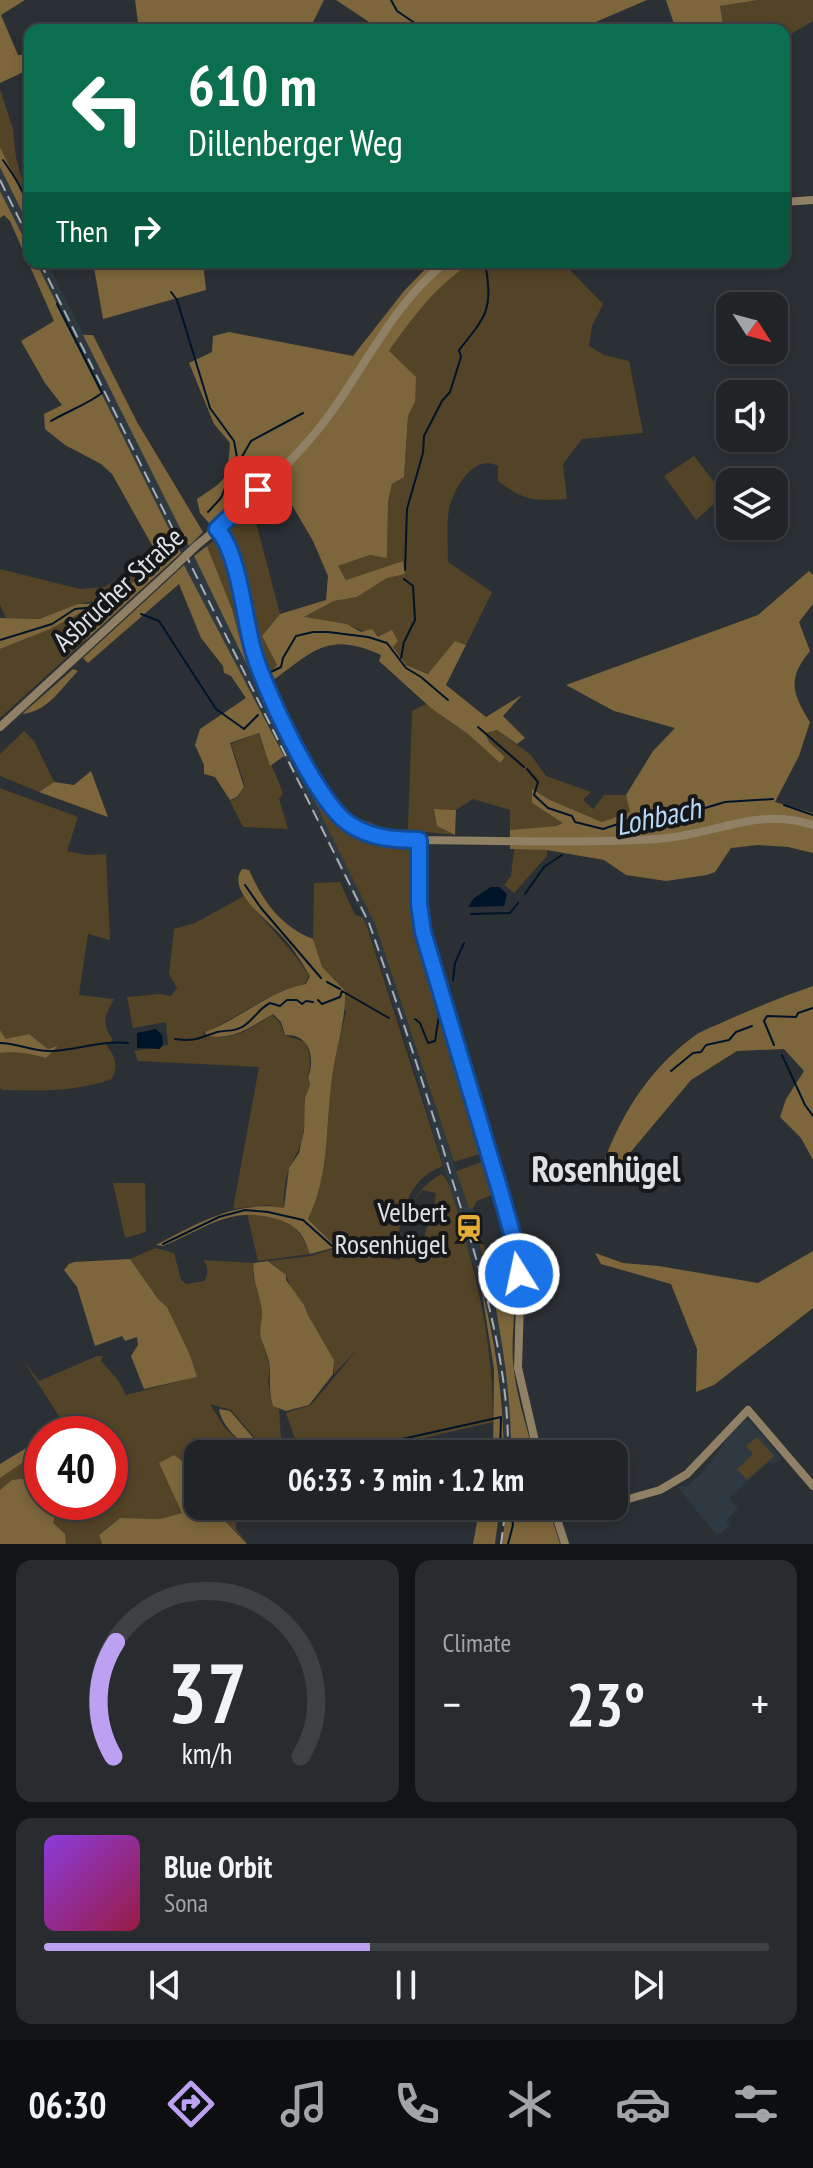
<!DOCTYPE html>
<meta charset="utf-8">
<style>
body{margin:0;font-family:"PT Sans Narrow",sans-serif;background:#282c2f;color:#f1f3f6;height:100vh;display:flex;flex-direction:column;font-size:30px;white-space:nowrap}
*{box-sizing:border-box;margin:0}
p{font-size:26px;color:#a2a4a7}
.icon{flex:none;width:44px;height:44px;fill:none;stroke:currentColor;stroke-width:2;stroke-linecap:round;stroke-linejoin:round}
.map{position:relative;height:1544px;overflow:hidden}
.sheet{display:flex;flex-direction:column;gap:16px;padding:16px;background:#121415;flex:1}
.sheet>*{flex:none}
.top-card{position:absolute;left:24px;top:24px;width:766px;height:244px;border-radius:16px;box-shadow:0 4px 12px #0003,0 0 0 2px #3d4144;background:#0b6e4f;color:#fff;overflow:hidden}
.needle{width:52px;rotate:126deg}
.tools{position:absolute;left:716px;top:292px;display:grid;gap:16px}
.tools a{display:grid;place-items:center;width:72px;height:72px;border-radius:16px;background:#202427;box-shadow:0 4px 12px #0003,0 0 0 2px #3d4144;font-size:40px}
.speed{position:absolute;left:24px;top:1416px;display:flex;gap:16px;font-size:40px;font-weight:700;text-align:center}
.speed>*{display:grid;place-content:center;width:104px;height:104px;border-radius:50%;background:#202427;box-shadow:0 4px 12px #0003,0 0 0 2px #3d4144;line-height:1}
.speed .limit{border:12px solid #d22;background:#fff;color:#111}
.pin{position:absolute;display:grid;place-items:center;width:68px;height:68px;color:#fff;margin:-34px;border-radius:16px;box-shadow:0 4px 12px #0006}
.me{position:absolute;width:88px;margin:-44px;rotate:350deg;stroke-linejoin:round;filter:drop-shadow(0 0 6px #0008)}
.turn{display:flex;align-items:center;gap:28px;height:168px;padding:0 32px;font-size:36px}
.turn .icon{width:104px;height:104px;stroke-width:2.5}
.turn b{display:block;font-size:56px;line-height:68px}
.then{display:flex;align-items:center;height:76px;padding:0 32px;background:#0003;gap:16px;font-size:30px}
.big{font-size:60px;font-weight:700;line-height:1.1}
.sheet .tile{flex:1;display:flex;flex-direction:column;justify-content:center;gap:12px;min-width:0;padding:0 28px;border-radius:16px;background:#282c2f}
.sheet .dial{align-items:center;gap:0}
.dial svg{height:208px;overflow:visible;fill:none;stroke:#3d4144;stroke-width:7;stroke-linecap:round;text-anchor:middle}
.dial text{fill:#f1f3f6;stroke:none}
.song{display:flex;align-items:center;gap:24px}
.cover{width:96px;height:96px;border-radius:12px;background:linear-gradient(135deg,hsl(270 70% 55%),hsl(340 70% 35%))}
.played{height:8px;border-radius:4px;background:linear-gradient(90deg,#bca0f2 45%,#3d4144 45%)}
.keys{display:flex;justify-content:space-around;direction:ltr}
.heat{display:flex;justify-content:space-between;align-items:center;font-size:44px;direction:ltr}
.sheet .tiles{flex:1;display:grid;gap:16px;grid-template-columns:1fr 1fr}
.tile:last-child{grid-column:span 2}
.trip{position:absolute;left:184px;top:1440px;width:444px;height:80px;border-radius:16px;background:#202427;box-shadow:0 4px 12px #0003,0 0 0 2px #3d4144;font-weight:700;line-height:80px;text-align:center}
.tabs{display:flex;height:128px;justify-content:space-around;align-items:center;background:#0d0e10;color:#a2a4a7}
.tabs .icon{width:56px;height:56px}
.tabs .active{color:#bca0f2}
.tabs b{font-size:36px;color:#f1f3f6}
.map>svg:first-child{display:block}
</style>
<div class="map">
<svg width="813" height="1544" viewBox="0 0 813 1544">
<rect width="100%" height="100%" fill="#2b3034"/>
<path fill="#2f3942" d="M0 167 30 228V250L0 191Z
M36 262H47L189 546 181 553Z
M194 556 375 924 458 1176 469 1209 473 1208 482 1239 479 1241 491 1284 505 1356 511 1401V1454H504L503 1401 492 1326 401 1025 367 925 306 799 184 565Z
M745 1420 750 1421 781 1458 778 1462 767 1464 729 1498 738 1509 726 1520 730 1526 717 1536 678 1487 687 1486 702 1473 730 1435Z"/>
<path fill="#534327" d="M758 0H813V21L784 38V30H724L720 6Z
M0 89 13 129 16 158 30 208 0 147Z
M473 262H567L568 268 603 304 592 326 589 346 604 355 629 361 643 433 582 439 563 464 567 499C535 501 524 501 498 481V466C474 453 453 489 449 510 446 526 448 545 448 562L492 592 466 645 455 642 429 674 406 665 393 647 378 638 347 624 303 618 334 601 357 597 387 578 402 562 346 580 338 566 370 555 387 557 388 502 392 484 404 477 408 416 415 402 389 351C412 318 438 283 473 262Z
M694 456 724 495 696 520 664 476Z
M252 507 280 614 262 636 277 665 271 672 275 679 270 683C286 716 319 799 349 817 356 821 365 819 372 823 385 829 393 832 408 830L412 711 426 704 468 734 500 763 505 757 489 742 484 732 497 730 531 755 546 776 591 792 583 800 593 809 604 795H626L631 812 602 822 550 800 533 790 532 803 564 823 556 826 510 830V810L473 799 456 810H435L438 826 455 835 408 830 415 924 483 1153 454 1162 375 924 247 665 232 609 207 546 232 527Z
M153 556 154 564 125 589 115 603 86 602 38 619 6 618 0 605V569L80 589 105 587Z
M82 612 101 615 83 636 87 639 0 718V649L49 629Z
M24 731 34 741 54 782 39 792 0 776V754Z
M258 733C266 755 276 773 283 794L279 799 288 829 243 827 230 801 237 798 245 786 231 744Z
M0 788 78 817 67 851 87 855 106 854 110 940 88 934 79 995 114 999C106 1015 100 1021 113 1040L106 1045C116 1057 118 1065 112 1079 75 1092 40 1091 2 1090L0 1088V1053C16 1051 31 1054 46 1058L58 1046 48 1049 29 1034 7 1040 0 1030Z
M514 849 547 850V856L514 893 504 885 511 876Z
M340 882 355 915 363 917 368 930 443 1166C405 1180 401 1216 396 1252L390 1257 336 1247 308 1219C330 1177 326 1119 332 1073 335 1053 341 1032 346 1012L321 967 313 939 314 883Z
M244 896C265 924 290 946 309 975L305 984C267 992 238 1019 202 1033 228 1044 251 1029 272 1015L280 1023 284 1035 305 1042C310 1053 312 1065 307 1077L310 1085C303 1102 306 1117 303 1135 301 1147 296 1154 291 1165 285 1175 283 1197 284 1209L268 1205 233 1209 259 1067 138 1061 134 1051 168 1045 166 1022 133 1028 127 997 160 994 171 996 177 988 169 974 174 929 195 923Z
M482 1162H485L495 1194 477 1201 473 1208 469 1209 456 1171Z
M441 1174 445 1177 450 1187C475 1268 493 1336 493 1422L354 1454H300L286 1413 311 1405 358 1349 334 1374V1360L308 1315 304 1305 291 1288 286 1275 269 1261 311 1256 332 1249 400 1260 405 1235 424 1237 428 1224 432 1223 436 1193 422 1190 415 1199 408 1222 406 1221C412 1198 421 1187 441 1174Z
M113 1183H145L146 1232 125 1238Z
M247 1213C282 1217 297 1220 310 1254L258 1261Z
M482 1239 491 1271H512V1284H491L478 1240Z
M155 1248 174 1253 181 1280 187 1284 204 1281C209 1275 208 1266 203 1260L254 1263 253 1275 258 1285 262 1312 261 1336 270 1368 268 1382 273 1405 279 1408 281 1441 286 1452 263 1454 262 1446 231 1410 210 1404 224 1427 242 1444 248 1454H198V1475L196 1469 174 1455 159 1463 183 1513 160 1519 120 1518 99 1534 102 1544H0V1464L42 1438V1502H110V1434H73L69 1422 67 1423 70 1434H49L64 1424 23 1360 39 1381 97 1356H103L101 1361 118 1380 126 1395 196 1377C182 1328 159 1299 130 1259Z
M757 1437 774 1456 747 1480 737 1469 753 1454 746 1446Z
M206 1506H264L236 1523V1529L248 1544 224 1520 208 1511Z"/>
<path fill="#7d663c" d="M0 0H25L1 15 18 55H30V69L0 83Z
M135 0H324L309 30H139Z
M336 0H647L577 30H381Z
M666 0H758L720 6 724 30H676Z
M0 147 30 208V228L0 167Z
M0 191 30 250V262H36L181 553 87 639 83 637 100 615 82 612 50 629 0 649V618L39 619 78 604 114 603 125 589 154 564 153 547 112 474 101 464 65 445 45 429 44 414 62 405 45 383 21 341 54 321 10 221 4 215 0 218Z
M93 262H203L206 290 103 319Z
M432 262H473C438 283 412 318 389 351L416 377 415 402 408 416 404 477 392 484 388 502 387 558 370 555 338 566 346 580 403 561 405 574 387 578 357 597 334 601 304 617 347 624 361 632 372 629 378 637 392 630 398 641 393 647 406 665 428 674 455 641 466 645 446 685 486 717 522 695 503 716 525 738 517 744 497 730 485 733 489 742 505 757 500 763 468 734 431 708 379 661 381 655C330 632 315 649 275 679L271 672 277 665 262 636 280 614 326 600 328 576 313 541 289 500 233 511 210 524 200 513 197 499C229 478 227 480 230 443L214 424 189 363 212 352 213 336 229 332 353 356 404 291Z
M83 335H93L137 422 203 532 189 546Z
M207 546 232 609 247 665 194 556Z
M184 565 284 756 270 766 259 733 230 743 244 787 237 797 230 800 215 777 204 774V765L195 745 200 729 246 698 231 676 224 673 223 666 201 638 179 584 88 663 83 658Z
M809 571 813 575V604L799 622 810 651C787 679 792 693 810 722L799 756 775 802 813 813V853L788 847 758 845 731 848 715 872 707 875 666 881 626 875 604 860 547 850 510 849V830L556 826 563 823 532 803V789L550 800 602 822 630 812 626 795 653 751 675 728 614 711 566 685 758 615Z
M73 669 78 671C60 689 49 711 22 714Z
M91 771 108 817 39 792 54 782 74 785Z
M434 809 456 810 455 835 437 826Z
M242 869 249 870C263 901 280 926 313 939L322 967 345 991C346 1019 337 1044 333 1071 325 1120 331 1174 308 1219L336 1247 310 1254C303 1234 298 1226 277 1219 231 1205 205 1229 163 1246L156 1245C198 1223 236 1200 284 1208L289 1168 299 1153 304 1131 305 1098 310 1085 308 1077C316 1058 309 1033 285 1035L281 1022 273 1014C251 1027 234 1040 207 1036L205 1032C241 1019 268 991 306 984L310 976C301 961 292 946 280 934 267 919 226 891 242 869Z
M813 986V1160L801 1138 780 1117 786 1099 804 1071 784 1049 737 1051 691 1080 619 1166 607 1176 600 1173C618 1119 647 1071 693 1037 701 1031 712 1027 721 1023 751 1009 782 997 813 986Z
M0 1030 6 1039 29 1034 48 1049 58 1046 46 1058C31 1054 16 1051 0 1053Z
M813 1251V1308L714 1385 696 1392 697 1349 671 1284 601 1264 595 1253 623 1263 659 1266 758 1283Z
M130 1259 159 1300 167 1307 189 1353 197 1377 144 1389 131 1356 138 1345 137 1337 125 1341 122 1336 95 1346 77 1287 64 1270 69 1264 74 1262Z
M268 1261 286 1275V1280L304 1305 308 1315 334 1360 333 1374 309 1405 286 1411 273 1406C269 1389 270 1384 270 1368 269 1358 264 1347 261 1338 259 1330 262 1321 262 1312 261 1298 251 1276 254 1263Z
M491 1284H512C517 1310 511 1335 513 1361 515 1392 526 1424 534 1454H511C511 1394 503 1343 491 1284Z
M481 1286C496 1343 503 1396 504 1454H493L494 1369Z
M219 1409 230 1411 263 1449V1454H250C240 1438 222 1428 219 1409Z
M30 1446 32 1456 0 1478V1464Z
M174 1455 196 1470 198 1506H206L207 1511 225 1521 247 1544H102L99 1535 120 1518 160 1519 182 1513 159 1463Z
M28 1478 42 1481V1502H52L56 1511 53 1523 65 1534 66 1544H0V1490L12 1480Z
M480 1506H500L495 1544H473Z
M507 1506H548L560 1544H502Z"/>
<path fill="#001429" d="M491 887H499L507 894 504 906 468 907 474 898Z
M156 1029 162 1035 163 1044 160 1049 137 1048V1033Z"/>
<g fill="none" stroke-linecap="round" stroke-linejoin="round">
<path stroke="#001429" stroke-width="2" d="M391 0 397 11 425 30
M3 160C15 177 31 200 28 222
M171 292 177 300 210 408 234 441 238 463
M51 421C68 411 86 405 102 393L57 304
M208 512 221 498 228 481 251 441 303 413
M405 570 407 509 423 453 424 436 442 401 450 392 461 357 459 350C488 314 493 309 485 262
M141 614 159 621 216 709 244 729 258 715
M0 640 52 624 75 609 106 606
M401 658 404 642 415 620 413 586 404 579
M269 673 281 667 283 658 296 636 313 632H328L368 637 387 643 406 668 421 677 448 700
M478 727 524 767
M527 769 538 782 534 795 548 808 572 816 575 822 603 829 651 813 675 817 725 802 773 799
M784 805 813 815
M245 885 261 908 321 978
M525 894 544 867 562 855
M471 914 510 913 518 903
M453 980 455 963 464 943
M327 982 340 989
M318 1000 322 1004 340 997 342 991 389 1018
M415 1019 420 1023 428 1043 435 1041 439 1016
M175 1039C195 1042 199 1038 217 1032 225 1030 234 1032 242 1027 253 1021 258 1009 270 1003L280 1006 287 1000H297L302 1004 306 1001 313 1002
M0 1043C17 1043 34 1052 51 1051 78 1050 101 1040 128 1043
M774 1045 764 1021 767 1016 796 1017 798 1013 813 1008
M782 1055 805 1105 813 1116
M671 1071 693 1053 701 1052 706 1045 729 1040 736 1032 752 1026
M163 1244 219 1217 245 1210 268 1212 303 1220 332 1246
M335 1454 501 1417 500 1454
M496 1515 497 1506
M508 1516 512 1518 513 1525 508 1544"/>
<path stroke="#908065" stroke-width="8" d="M784 202 813 200
M217 529C239 551 244 619 253 651 262 687 315 796 342 819 360 834 382 838 405 840 489 840 573 844 657 839 714 836 756 806 813 825
M196 546C239 511 290 466 324 422 364 370 393 303 446 262
M0 727 173 568
M419 840V904L423 932 517 1251 520 1300 518 1368 538 1454
M614 1503 660 1490 687 1474 748 1410 813 1486
M553 1506 565 1544
M556 1517 602 1506"/>
<path stroke="#abaeb2" stroke-width="2" stroke-dasharray="12 6" stroke-linecap="butt" d="M0 180 30 241
M40 262 369 923C399 1008 427 1093 452 1179 480 1270 509 1358 508 1454
M501 1544 506 1506"/>
<path stroke="#908065" stroke-width="8" d="M173 568 196 546"/>
</g>
<g fill="none" stroke-linecap="round" stroke-linejoin="round">
<g stroke="#114b97" stroke-width="20">
<path id="route" d="M258 490 217 529C238 551 244 615 252 646 261 684 317 802 348 823 369 838 394 840 419 840V904L423 932 501 1194 517 1251 519 1274"/>
</g>
<use href="#route" stroke="#1a73e8" stroke-width="14"/>
</g>
<defs>
<g id="station-bare" transform="scale(2.16)"><path d="M-3-6H3Q5-6 5-4V2Q5 4 3 4L4.5 6H3L1.5 4h-3L-3 6H-4.5L-3 4Q-5 4-5 2V-4Q-5-6-3-6ZM-3.5-4v3h7v-3ZM-3.5 1v1.5H-2V1ZM2 1v1.5H3.5V1Z" fill="#e6ad36" stroke="#151719" stroke-width="2.5" paint-order="stroke"/></g>
</defs>
<g fill-rule="evenodd">
<use href="#station-bare" x="469" y="1228"/>
</g>
<g text-anchor="middle" stroke-width="8" stroke-linejoin="round" paint-order="stroke">
<g font-size="28" fill="#dee1e4" stroke="#151719">
<text transform="translate(118 589) rotate(-43)" y="10">Asbrucher Straße</text>
</g>
<g font-size="28" fill="#dee1e4" stroke="#151719" text-anchor="end">
<text x="447" y="1222">Velbert<tspan x="447" dy="32">Rosenhügel</tspan></text>
</g>
<g font-size="30" font-style="italic" fill="#b8daf9" stroke="#151719">
<text transform="translate(658 817) rotate(-12)" y="10">Lohbach</text>
</g>
<g font-size="36" font-weight="bold" fill="#dee1e4" stroke="#151719">
<text x="606" y="1182">Rosenhügel</text>
</g>
</g>
</svg>
<div class="tools">
<a><svg class="needle" viewBox="-14 -14 28 28"><path d="M0-13l5 13h-10z" fill="#e53935"/><path d="M0 13l5-13h-10z" fill="#a2a4a7"/></svg></a>
<a><svg class="icon" aria-label="sound" viewBox="0 0 24 24"><path d="M4 9h4l5-4v14l-5-4H4zM17 9q2 3 0 6"/></svg></a>
<a><svg class="icon" aria-label="layers" viewBox="0 0 24 24"><path d="M12 4l9 5-9 5-9-5zM3 14l9 5 9-5"/></svg></a>
</div>
<div class="speed"><div class="limit">40</div></div>
<div class="pin" style="left:258px;top:490px;background:#d93025"><svg class="icon" aria-label="arrive" viewBox="0 0 24 24"><path d="M6 21V4h12l-3 4 3 4H6"/></svg></div>
<svg class="me" style="left:519px;top:1274px" viewBox="-20 -20 40 40"><circle r="17" fill="#1a73e8" stroke="#fff" stroke-width="3"/><path d="M0-11L8 9 0 5-8 9z" fill="#fff"/></svg>
<div class="trip">06:33 · 3 min · 1.2 km</div>
<div class="top-card">
<div class="turn"><svg class="icon" aria-label="left" viewBox="0 0 24 24"><path d="M17 20v-9H6M10 6l-5 5 5 5"/></svg><div><b>610 m</b>Dillenberger Weg</div></div>
<div class="then">Then<svg class="icon" aria-label="right" viewBox="0 0 24 24"><path d="M7 20v-9h11M14 6l5 5-5 5"/></svg></div>
</div>
</div>
<section class="sheet">
<div class="tiles">
<div class="tile dial"><svg viewBox="0 0 100 80">
<path d="M14 69A42 42 0 1 1 86 69"/>
<path d="M14 69A42 42 0 0 1 15 25" stroke="#bca0f2"/>
<text x="50" y="56" font-size="32" font-weight="700">37</text>
<text x="50" y="72" font-size="11">km/h</text>
</svg></div>
<div class="tile"><p>Climate</p>
<div class="heat"><a>−</a><b class="big">23°</b><a>+</a></div>
</div>
<div class="tile">
<div class="song"><i class="cover"></i><div><b>Blue Orbit</b><p>Sona</p></div></div>
<div class="played"></div>
<div class="keys"><svg class="icon" aria-label="previous" viewBox="0 0 24 24"><path d="M18 5L8 12l10 7zM5 5v14"/></svg><svg class="icon" aria-label="pause" viewBox="0 0 24 24"><path d="M8 5v14M16 5v14"/></svg><svg class="icon" aria-label="next" viewBox="0 0 24 24"><path d="M6 5l10 7-10 7zM19 5v14"/></svg></div>
</div>
</div>
</section>
<nav class="tabs">
<b>06:30</b>
<svg class="icon active" aria-label="directions" viewBox="0 0 24 24"><path d="M12 3l9 9-9 9-9-9zM9 14v-3h6M13 9l2 2-2 2"/></svg>
<svg class="icon" aria-label="music" viewBox="0 0 24 24"><path d="M9 18V5l10-2v13"/><circle cx="6" cy="18" r="3"/><circle cx="16" cy="16" r="3"/></svg>
<svg class="icon" aria-label="phone" viewBox="0 0 24 24"><path d="M5 4h4l2 5-3 2q2 4 5 5l2-3 5 2v4C11 20 4 13 5 4z"/></svg>
<svg class="icon" aria-label="climate" viewBox="0 0 24 24"><path d="M12 3v18M4 7l16 10M4 17L20 7"/></svg>
<svg class="icon" aria-label="car" viewBox="0 0 24 24"><path d="M5 17H2v-5l4-1 3-4h7l3 4 3 1v5h-3M9 17h6M6 11h13"/><circle cx="7" cy="17" r="2"/><circle cx="17" cy="17" r="2"/></svg>
<svg class="icon" aria-label="filters" viewBox="0 0 24 24"><path d="M4 7h16M4 17h16"/><circle cx="9" cy="7" r="2"/><circle cx="15" cy="17" r="2"/></svg>
</nav>
